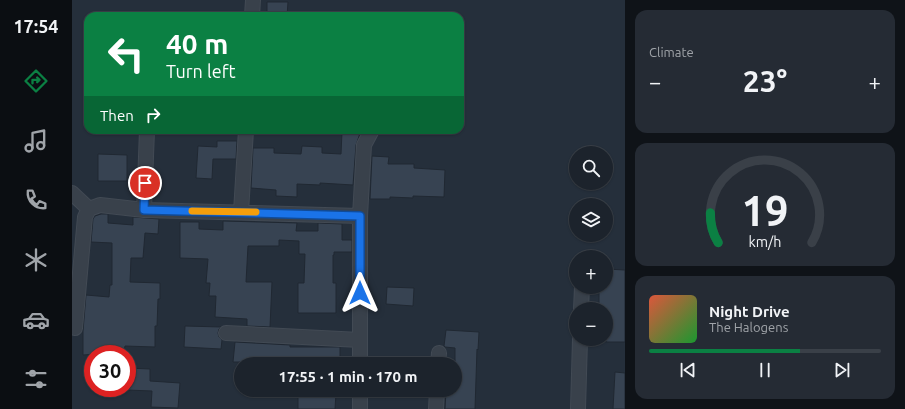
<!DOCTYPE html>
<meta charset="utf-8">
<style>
body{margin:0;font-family:Ubuntu,sans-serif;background:#252b34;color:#f1f3f6;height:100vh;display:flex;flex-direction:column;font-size:15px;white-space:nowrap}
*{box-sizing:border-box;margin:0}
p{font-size:13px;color:#a0a4a9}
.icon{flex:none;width:22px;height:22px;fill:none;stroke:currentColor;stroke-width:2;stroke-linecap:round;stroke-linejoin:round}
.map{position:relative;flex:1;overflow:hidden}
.drawer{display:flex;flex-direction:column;gap:10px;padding:10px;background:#0f1318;width:280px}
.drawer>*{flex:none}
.top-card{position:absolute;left:12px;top:12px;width:380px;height:122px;border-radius:12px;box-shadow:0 1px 3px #0004,0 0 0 1px #3a4048;background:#0b8043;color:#fff;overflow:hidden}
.buttons{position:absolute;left:497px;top:146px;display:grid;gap:8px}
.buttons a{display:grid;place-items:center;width:44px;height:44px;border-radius:50%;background:#1c232c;box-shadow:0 1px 3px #0004,0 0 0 1px #3a4048;font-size:20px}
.speed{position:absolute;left:12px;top:345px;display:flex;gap:8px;font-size:20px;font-weight:700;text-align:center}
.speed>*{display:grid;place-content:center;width:52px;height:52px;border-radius:50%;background:#1c232c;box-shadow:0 1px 3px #0004,0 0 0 1px #3a4048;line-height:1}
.speed .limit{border:6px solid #d22;background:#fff;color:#111}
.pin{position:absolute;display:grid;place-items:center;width:34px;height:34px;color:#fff;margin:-17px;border:2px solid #fff;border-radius:50%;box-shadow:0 1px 4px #0007}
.me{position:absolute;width:44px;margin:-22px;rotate:0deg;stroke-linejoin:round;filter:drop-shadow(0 0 3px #0008)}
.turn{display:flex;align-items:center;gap:14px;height:84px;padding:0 16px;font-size:18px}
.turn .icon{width:52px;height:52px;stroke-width:2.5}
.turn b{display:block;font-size:28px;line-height:34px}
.then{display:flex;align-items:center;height:38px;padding:0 16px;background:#0003;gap:8px;font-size:15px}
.big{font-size:30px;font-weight:600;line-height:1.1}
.drawer .card{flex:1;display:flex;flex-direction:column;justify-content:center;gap:6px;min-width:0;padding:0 14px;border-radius:12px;background:#252b34}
.drawer .dial{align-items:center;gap:0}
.dial svg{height:104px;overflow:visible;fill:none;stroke:#3a4048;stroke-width:7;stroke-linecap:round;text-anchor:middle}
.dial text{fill:#f1f3f6;stroke:none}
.song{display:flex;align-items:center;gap:12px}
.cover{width:48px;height:48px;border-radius:6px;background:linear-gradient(135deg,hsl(10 70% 55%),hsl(130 70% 35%))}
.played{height:4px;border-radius:2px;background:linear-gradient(90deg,#0b8043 65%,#3a4048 65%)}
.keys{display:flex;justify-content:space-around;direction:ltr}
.heat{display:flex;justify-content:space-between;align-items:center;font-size:22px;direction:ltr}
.trip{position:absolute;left:162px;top:357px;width:228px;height:40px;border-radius:20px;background:#1c232c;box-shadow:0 1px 3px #0004,0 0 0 1px #3a4048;font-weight:600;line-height:40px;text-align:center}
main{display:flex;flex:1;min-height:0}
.tab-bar{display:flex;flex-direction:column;width:72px;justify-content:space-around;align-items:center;background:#0b0e12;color:#a0a4a9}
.tab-bar .icon{width:28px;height:28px}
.tab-bar .on{color:#0b8043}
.tab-bar b{font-size:18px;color:#f1f3f6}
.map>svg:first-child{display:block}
</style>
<main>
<nav class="tab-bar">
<b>17:54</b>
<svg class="icon on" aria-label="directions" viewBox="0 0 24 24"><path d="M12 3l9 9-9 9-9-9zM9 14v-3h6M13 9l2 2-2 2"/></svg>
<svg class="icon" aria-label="music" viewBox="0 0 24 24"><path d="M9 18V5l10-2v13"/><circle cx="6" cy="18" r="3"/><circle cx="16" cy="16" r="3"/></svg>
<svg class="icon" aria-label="phone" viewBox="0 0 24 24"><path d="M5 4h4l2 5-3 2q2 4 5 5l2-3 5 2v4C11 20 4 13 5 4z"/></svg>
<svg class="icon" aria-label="climate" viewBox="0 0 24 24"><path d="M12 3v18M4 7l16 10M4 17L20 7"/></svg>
<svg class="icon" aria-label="car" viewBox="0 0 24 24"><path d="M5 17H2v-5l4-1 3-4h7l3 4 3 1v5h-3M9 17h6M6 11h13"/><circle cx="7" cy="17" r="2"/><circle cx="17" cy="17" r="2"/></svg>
<svg class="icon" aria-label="filters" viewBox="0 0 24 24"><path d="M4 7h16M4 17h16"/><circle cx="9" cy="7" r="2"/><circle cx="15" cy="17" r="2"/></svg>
</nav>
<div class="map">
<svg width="553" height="409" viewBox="0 0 553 409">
<rect width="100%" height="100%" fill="#252f3b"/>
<path fill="#374352" stroke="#202832" d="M195 2H216L215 16H195Z
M270 132 288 133 284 145 281 185 248 183V185L225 184V197L204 196V190L179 188 181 148H202V153L229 154 230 146 250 147V153L269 154Z
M145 141H165L164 159H141L140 179 124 178 126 146 145 147Z
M26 154 55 155V181H26Z
M300 156 317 157 316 164H342V168L373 170 372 197 341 196V198L318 197V199H298Z
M29 214H36V223L61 225V217L87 219 86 234 73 233 71 258H59L58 282 88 283V299H86L85 326H83V347L53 346 52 351 25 349V354L11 355V331L14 295 37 297 38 285H40V243L19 242 21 219 23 216Z
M151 221 225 223 224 231H246V223L270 224V240H280V252H262V255H261V283H264V313H226V283H232L233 254H227V241L207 240V246H176L174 282H200L198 327 175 326V319L143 317 144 296H137L138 283H134L136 259 108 258V222H127V229L151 230Z
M534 269 553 270V342H534V309H527V287H534Z
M315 287 342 288 341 306 314 304Z
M113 326 149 327 147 329 146 333 147 337 150 340 149 349 112 347Z
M374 330 407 332 406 350 405 349 403 409H373L374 390 383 391V348L373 347 372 346Z
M163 342 218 345V347H268V364H236V362L178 359 177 362H161Z
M55 368 78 369V381L108 383 106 408 79 407 80 391 55 390Z
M543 372 553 373V409H541Z
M226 392 264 393 263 409H226Z"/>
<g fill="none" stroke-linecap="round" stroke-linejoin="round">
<g stroke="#424a54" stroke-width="16">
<path id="street" d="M180 16 181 0
M0 193 17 209
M17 209 28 205 72 210 288 216
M72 210 75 130
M169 212 174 130
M509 309 510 287
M3 328 13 217 17 209
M154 333 288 340
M288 364V216L292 145 300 130
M366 364 367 353
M288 409V390
M364 409 365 390
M506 409 508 339"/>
</g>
<use href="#street" stroke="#39414b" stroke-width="14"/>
</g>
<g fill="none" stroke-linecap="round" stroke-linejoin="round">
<g stroke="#114b97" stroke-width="10">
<path id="route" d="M73 183 72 210 288 216V293"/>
</g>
<use href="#route" stroke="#1a73e8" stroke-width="7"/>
<path stroke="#f59e0b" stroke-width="7" d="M120 211 184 212"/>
</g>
</svg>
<div class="buttons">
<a><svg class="icon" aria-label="search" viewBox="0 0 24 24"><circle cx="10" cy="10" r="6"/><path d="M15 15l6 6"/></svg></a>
<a><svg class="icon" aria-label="layers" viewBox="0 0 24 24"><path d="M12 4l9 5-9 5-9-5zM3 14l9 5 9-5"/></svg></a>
<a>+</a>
<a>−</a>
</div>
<div class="speed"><div class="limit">30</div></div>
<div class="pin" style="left:73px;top:183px;background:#d93025"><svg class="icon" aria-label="arrive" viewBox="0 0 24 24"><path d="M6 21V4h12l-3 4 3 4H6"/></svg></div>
<svg class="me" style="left:288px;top:293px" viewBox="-20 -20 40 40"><path d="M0-17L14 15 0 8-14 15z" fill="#1a73e8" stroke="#fff" stroke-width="4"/></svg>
<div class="trip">17:55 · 1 min · 170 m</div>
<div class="top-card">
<div class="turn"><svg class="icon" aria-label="left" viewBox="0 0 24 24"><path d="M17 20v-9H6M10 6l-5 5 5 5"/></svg><div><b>40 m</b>Turn left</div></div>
<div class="then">Then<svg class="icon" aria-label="right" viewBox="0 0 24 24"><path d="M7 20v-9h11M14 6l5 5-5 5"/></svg></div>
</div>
</div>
<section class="drawer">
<div class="card"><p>Climate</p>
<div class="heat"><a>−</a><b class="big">23°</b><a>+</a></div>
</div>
<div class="card dial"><svg viewBox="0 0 100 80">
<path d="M14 69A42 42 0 1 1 86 69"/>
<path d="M14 69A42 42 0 0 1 8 46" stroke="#0b8043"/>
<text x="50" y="56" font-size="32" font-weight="700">19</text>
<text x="50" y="72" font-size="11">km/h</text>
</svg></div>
<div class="card">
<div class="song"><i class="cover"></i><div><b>Night Drive</b><p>The Halogens</p></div></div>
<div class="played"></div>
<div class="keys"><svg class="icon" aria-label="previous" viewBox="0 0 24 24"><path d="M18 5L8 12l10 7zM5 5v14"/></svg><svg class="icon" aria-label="pause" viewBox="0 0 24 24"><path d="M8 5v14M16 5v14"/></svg><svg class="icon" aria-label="next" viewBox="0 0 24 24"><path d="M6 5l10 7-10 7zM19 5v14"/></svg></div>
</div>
</section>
</main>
